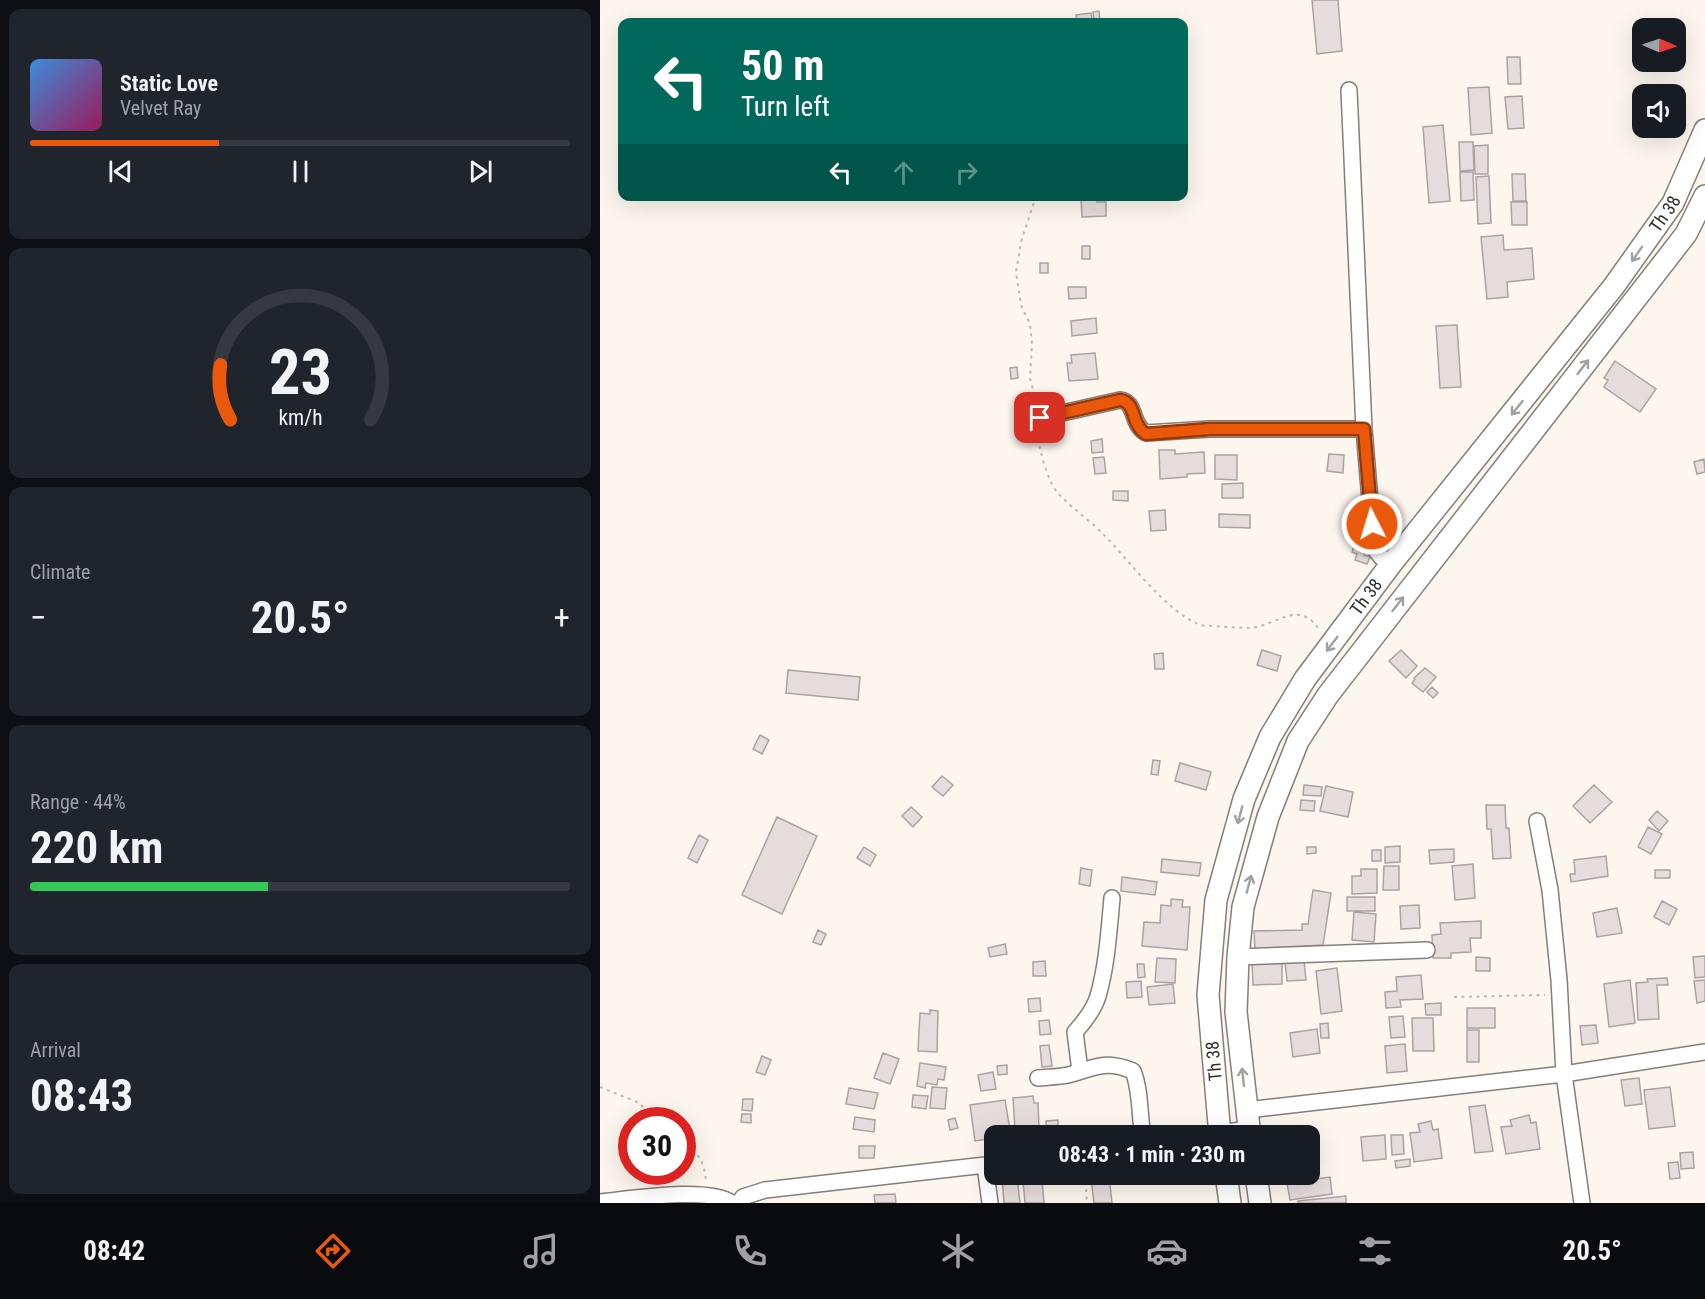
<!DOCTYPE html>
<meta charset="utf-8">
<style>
body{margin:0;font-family:"Roboto Condensed",sans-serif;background:#20242c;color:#f1f3f6;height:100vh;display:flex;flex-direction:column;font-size:22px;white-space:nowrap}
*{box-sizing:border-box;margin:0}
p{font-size:20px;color:#9ea1a6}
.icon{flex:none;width:33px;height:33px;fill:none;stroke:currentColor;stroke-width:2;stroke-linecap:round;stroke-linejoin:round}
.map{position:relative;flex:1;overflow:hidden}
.details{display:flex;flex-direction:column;gap:9px;padding:9px;background:#0d0f14;width:600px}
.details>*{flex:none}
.guide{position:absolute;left:18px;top:18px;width:570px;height:183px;border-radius:12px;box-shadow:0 6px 24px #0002;background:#00695c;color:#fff;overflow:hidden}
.needle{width:39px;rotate:92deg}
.controls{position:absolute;left:1032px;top:18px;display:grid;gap:12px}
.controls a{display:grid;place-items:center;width:54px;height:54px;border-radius:12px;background:#171b24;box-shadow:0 6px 24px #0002;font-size:30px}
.speed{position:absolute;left:18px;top:1107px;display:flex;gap:12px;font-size:30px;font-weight:700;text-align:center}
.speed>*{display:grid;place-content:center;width:78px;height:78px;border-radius:50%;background:#171b24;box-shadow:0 6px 24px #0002;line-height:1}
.speed .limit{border:9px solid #d22;background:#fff;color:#111}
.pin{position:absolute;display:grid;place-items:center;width:51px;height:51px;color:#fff;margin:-26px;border-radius:12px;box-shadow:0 3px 9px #0006}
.me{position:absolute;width:66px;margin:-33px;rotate:355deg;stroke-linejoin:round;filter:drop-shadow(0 0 4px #0008)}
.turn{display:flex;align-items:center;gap:21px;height:126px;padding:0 24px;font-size:27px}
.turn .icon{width:78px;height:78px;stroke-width:2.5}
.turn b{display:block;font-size:42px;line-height:51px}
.lanes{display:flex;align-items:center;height:57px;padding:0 24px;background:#0003;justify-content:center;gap:30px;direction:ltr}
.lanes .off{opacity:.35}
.big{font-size:45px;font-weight:700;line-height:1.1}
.details .widget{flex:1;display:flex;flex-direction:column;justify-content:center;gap:9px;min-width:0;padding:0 21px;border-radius:12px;background:#20242c}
.details .dial{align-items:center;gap:0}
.dial svg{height:156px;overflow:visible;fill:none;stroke:#363941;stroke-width:7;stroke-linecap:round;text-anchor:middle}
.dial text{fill:#f1f3f6;stroke:none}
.song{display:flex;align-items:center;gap:18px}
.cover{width:72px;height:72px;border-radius:9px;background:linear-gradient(135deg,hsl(210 70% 55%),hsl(330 70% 35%))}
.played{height:6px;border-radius:3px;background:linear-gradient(90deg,#ea580c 35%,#363941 35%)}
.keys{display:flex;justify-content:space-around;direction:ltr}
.heat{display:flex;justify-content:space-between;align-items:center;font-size:33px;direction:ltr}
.charge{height:9px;border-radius:4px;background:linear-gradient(90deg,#34c759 44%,#363941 0)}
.trip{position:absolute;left:384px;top:1125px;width:336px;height:60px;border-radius:12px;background:#171b24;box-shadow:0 6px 24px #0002;font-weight:700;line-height:60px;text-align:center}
.tabs{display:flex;height:96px;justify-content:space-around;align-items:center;background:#090b0e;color:#9ea1a6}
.tabs .icon{width:42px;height:42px}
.tabs .active{color:#ea580c}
.tabs b{font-size:27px;color:#f1f3f6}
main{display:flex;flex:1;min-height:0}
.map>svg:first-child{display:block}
</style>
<main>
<section class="details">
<div class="widget">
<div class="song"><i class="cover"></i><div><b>Static Love</b><p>Velvet Ray</p></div></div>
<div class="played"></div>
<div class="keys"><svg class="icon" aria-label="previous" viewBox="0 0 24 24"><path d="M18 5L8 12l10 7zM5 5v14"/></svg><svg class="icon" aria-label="pause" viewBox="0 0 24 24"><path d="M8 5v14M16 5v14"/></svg><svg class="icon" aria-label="next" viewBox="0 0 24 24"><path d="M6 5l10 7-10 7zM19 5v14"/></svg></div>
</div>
<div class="widget dial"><svg viewBox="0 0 100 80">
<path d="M14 69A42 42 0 1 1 86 69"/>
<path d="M14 69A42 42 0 0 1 9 41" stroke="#ea580c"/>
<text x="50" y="56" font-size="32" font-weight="700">23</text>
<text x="50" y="72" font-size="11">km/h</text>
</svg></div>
<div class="widget"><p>Climate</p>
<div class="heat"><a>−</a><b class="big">20.5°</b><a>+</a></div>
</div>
<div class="widget"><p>Range · 44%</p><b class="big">220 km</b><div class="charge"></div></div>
<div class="widget"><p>Arrival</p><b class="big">08:43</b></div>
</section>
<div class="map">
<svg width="1105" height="1203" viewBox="0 0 1105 1203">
<rect width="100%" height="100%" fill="#fcf6ef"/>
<path fill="#e6dcdb" stroke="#aba2a1" stroke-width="1.5" d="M712 0H738L742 51 717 54Z
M499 11 500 22H494L493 12Z
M491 13 492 22H477L476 15Z
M907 57H920L921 84H908Z
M889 87 892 133 871 135 868 88Z
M922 96 924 128 908 129 905 97Z
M843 125 850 201 829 203 823 127Z
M859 142H873L874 170 860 171Z
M888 145V174H875L874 146Z
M860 172H873L874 200 861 201Z
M912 174H925L926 201H913Z
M889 176 891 223 878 224 876 177Z
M497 197V202H506V216L482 217 481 198Z
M911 202H927V225H912Z
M903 235 904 250 932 248 934 279 907 282 908 297 887 299 881 237Z
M482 246H490V259H482Z
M440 263H448V273H440Z
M468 287H486V298L469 299Z
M496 318 497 333 472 336 471 321Z
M857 325 861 387 840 388 836 326Z
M495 353 498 379 469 381 467 363H472L471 355Z
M1015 361 1056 389 1040 412 1004 387 1008 380 1004 378Z
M417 367 418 378 411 379 410 368Z
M502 439 503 452 492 453 491 441Z
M559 450H575V454L604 452 605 473 587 474V477L560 479Z
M729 454 744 455 743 473 727 471Z
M615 455H637V480L615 479Z
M504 457 506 473 495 474 493 458Z
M1104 459 1105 472 1097 474 1094 462Z
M643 483V498H622V484Z
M513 491H528V501L513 500Z
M565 510 566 530 551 531 549 511Z
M619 514 650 515V528L619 527Z
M755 542 767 546 764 555 770 557 767 564 755 560 757 554 752 552Z
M662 650 681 656 677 671 657 665Z
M801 650 817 666 806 678 789 661Z
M563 653 564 669H555L554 654Z
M825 668 836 677 823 692 812 683 815 679 814 678Z
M188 670 260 677 258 700 186 693Z
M832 687 838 693 833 698 827 692Z
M160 735 169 740 162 754 153 749Z
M553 760 560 761 558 775 551 774Z
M580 763 611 772 606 790 575 781Z
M342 776 353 785 343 796 332 787Z
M704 785 722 787 721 796 703 795Z
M994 785 1012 802 990 823 973 806Z
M726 786 753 792 748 817 720 811Z
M701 800 715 801 714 811 700 810Z
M886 805H905L906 828H909L911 858 893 859 891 829H887Z
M311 807 322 817 313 827 302 816Z
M1057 811 1068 821 1059 831 1049 820Z
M177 817 217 836 182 914 142 895Z
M1048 827 1062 834 1051 854 1038 847Z
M99 835 108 840 97 863 88 858Z
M800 846V862L785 863V847Z
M264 847 276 855 270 866 257 858Z
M707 847H716V853L707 854Z
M854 849V862L830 864 829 850Z
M772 850H781V861H772Z
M1006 856 1008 876 971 882 970 874H975L974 860Z
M562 859 601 863 599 876 561 872Z
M873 864 875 898 855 900 852 866Z
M784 866H799V890H783Z
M481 868 492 870 490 886 479 884Z
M761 869H777V893L752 894V876H761Z
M1055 870H1070V878H1055Z
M522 877 557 882 555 895 521 891Z
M713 890 731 893 723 945 655 949 654 931 702 930V924H708Z
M747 897H775V911H747Z
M571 899 583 900 582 907H590L587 950 542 946 544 922 560 923 561 905 571 906Z
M1062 901 1077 909 1069 925 1054 917Z
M819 905 820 928 801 929 800 906Z
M1017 908 1022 933 997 937 993 913Z
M754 912 776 914 774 942 752 940Z
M881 921V938H870L871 952 851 953V958H833L832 935 841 934 840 923Z
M218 930 226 934 221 945 213 942Z
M405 944 407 954 390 957 388 948Z
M1105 956V977L1095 978 1093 957Z
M876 957 890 958V971H876Z
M557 958 576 959 575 983 555 982Z
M682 960V984L653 985 652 961Z
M445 961 446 976H433V962Z
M704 961 706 980 687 981 685 962Z
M537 964H544L545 977 538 978Z
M737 968 742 1011 721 1014 716 971Z
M821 975 823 999 800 1000 801 1007 786 1008 785 992 797 991 796 977Z
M1067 978 1068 985H1057L1059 1019 1038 1020 1036 983 1048 982 1047 979Z
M1030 980 1035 1023 1009 1027 1004 984Z
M1105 980V1001L1097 1003 1094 981Z
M541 981 542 997 527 998 526 982Z
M573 984 575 1003 549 1005 547 987Z
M440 998 441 1011 429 1012 428 999Z
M841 1003V1015H826L825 1004Z
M867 1008H895V1028H867Z
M330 1010 338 1011 337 1052 318 1051 320 1013 330 1014Z
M803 1016 805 1037 791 1038 789 1017Z
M812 1018H833L834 1051H813Z
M449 1020 451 1034 440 1035 439 1021Z
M728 1023 729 1038H721L720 1024Z
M996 1025 998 1043 982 1045 980 1026Z
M717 1029 720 1053 693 1057 690 1033Z
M867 1030H879V1062H867Z
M805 1044 807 1071 787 1073 785 1046Z
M449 1045 452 1066 442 1067 440 1046Z
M283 1053 299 1059 290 1084 274 1078Z
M162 1056 171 1060 165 1075 156 1072Z
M320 1063 346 1067 344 1080 338 1079 337 1085 326 1083 325 1088 317 1086Z
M407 1065V1074L398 1075 397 1066Z
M393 1072 396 1089 381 1091 378 1075Z
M1039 1078 1042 1104 1025 1106 1021 1080Z
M332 1087 347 1088 345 1109 330 1108Z
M1070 1087 1075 1126 1049 1129 1044 1090Z
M249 1088 278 1093 274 1109 246 1104Z
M313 1095 328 1096 326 1109 312 1107Z
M433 1096 434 1103H438L439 1128 415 1130 413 1098Z
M143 1099H153L152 1111 142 1110Z
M405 1100 411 1136H394V1138L375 1141 370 1105Z
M885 1105 893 1151 875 1153 869 1107Z
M142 1114H151V1123L141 1122Z
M929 1115 931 1123 936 1122 940 1149 906 1154 901 1127 912 1126 910 1120Z
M255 1117 275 1120 274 1132 253 1129Z
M355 1118 358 1128 350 1130 348 1120Z
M458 1120V1128L463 1127 464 1136H447L446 1121Z
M831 1121 833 1130 838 1129 842 1158 814 1162 810 1133 820 1132 818 1124Z
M785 1135 786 1159 763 1161 761 1137Z
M791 1135H803L804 1154 792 1155Z
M259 1146H275L274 1158H259Z
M1093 1152 1094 1168 1081 1169 1080 1153Z
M810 1159V1166L796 1168 795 1161Z
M1078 1162 1080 1178 1070 1179 1068 1163Z
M417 1176 420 1203H404L402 1177Z
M509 1176 512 1203H494L491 1178Z
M730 1177 732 1194 690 1200 687 1183Z
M442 1180 444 1203H425L423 1181Z
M295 1194 296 1203H275L274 1195Z
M746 1196V1203H698V1201Z"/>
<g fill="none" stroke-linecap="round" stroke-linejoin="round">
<g stroke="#857f79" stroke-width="18">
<path id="street" d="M749 90 764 429 774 548 781 557 791 564
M440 418 520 400C537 402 530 424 546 433L610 429H764
M937 821 950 890 959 980 964 1074 982 1203
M638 957 827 950
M480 1071 475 1032C484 1022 494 1010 498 996 507 965 509 930 512 898
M438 1078C448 1077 458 1077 468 1075 495 1068 505 1059 533 1071 541 1091 539 1114 543 1136
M647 1110 964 1074 1105 1052
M596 1136 649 1129
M385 1165 390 1203
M0 1202C31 1199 108 1186 132 1203
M139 1203 143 1197 165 1190 394 1164"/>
</g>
<g stroke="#857f79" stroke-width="24">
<g id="secondary">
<path id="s1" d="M620 1136 608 995 616 900 644 799 670 737 705 679 791 564 1014 286 1073 203 1105 130"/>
<path d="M650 1136 636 1012 638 957 643 907 668 817 698 741 728 695 1086 234 1105 196"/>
<path d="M626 1174 630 1203"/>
<path d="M656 1174 660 1203"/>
</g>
</g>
<path stroke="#bdb8b2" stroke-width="2" stroke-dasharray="3 4.5" stroke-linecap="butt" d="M436 196 421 242 416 272 421 305 430 324 432 344 430 378 437 405
M438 431C438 447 447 479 457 492 470 507 487 518 501 532 528 558 566 613 601 625 604 626 647 628 651 628 678 625 699 598 720 631
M854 997 945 995
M0 1087 37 1102 60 1120
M82 1139C97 1151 105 1162 106 1182
M485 1174 487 1203"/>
<use href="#street" stroke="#fff" stroke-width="15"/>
<use href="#secondary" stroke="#fff" stroke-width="21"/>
</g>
<defs><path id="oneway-shaft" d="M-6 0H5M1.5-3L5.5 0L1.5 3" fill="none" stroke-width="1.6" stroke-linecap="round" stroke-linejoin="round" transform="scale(1.5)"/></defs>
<g stroke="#a0a09e">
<use href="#oneway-shaft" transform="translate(1037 254) rotate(125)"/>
<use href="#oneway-shaft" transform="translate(983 367) rotate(-52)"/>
<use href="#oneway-shaft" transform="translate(917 408) rotate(129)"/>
<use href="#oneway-shaft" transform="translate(798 604) rotate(-52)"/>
<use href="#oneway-shaft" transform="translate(732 644) rotate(127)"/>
<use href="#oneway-shaft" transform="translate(640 815) rotate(105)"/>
<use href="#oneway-shaft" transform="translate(649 884) rotate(-75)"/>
<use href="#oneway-shaft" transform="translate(643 1077) rotate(-96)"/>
</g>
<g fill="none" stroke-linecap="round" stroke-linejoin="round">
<g stroke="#983908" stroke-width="15">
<path id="route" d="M440 418 520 400C537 402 530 424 546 434L610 429H764L772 524"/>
</g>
<use href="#route" stroke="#ea580c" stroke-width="10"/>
</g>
<g text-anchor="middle" stroke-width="6" stroke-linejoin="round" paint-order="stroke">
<g font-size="18" fill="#2d2b28" stroke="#fff">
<text dy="6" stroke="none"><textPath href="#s1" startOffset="1065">Th 38</textPath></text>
<text dy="6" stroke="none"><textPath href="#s1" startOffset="579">Th 38</textPath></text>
<text transform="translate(614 1061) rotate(-95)" y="6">Th 38</text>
</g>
</g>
</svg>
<div class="controls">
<a><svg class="needle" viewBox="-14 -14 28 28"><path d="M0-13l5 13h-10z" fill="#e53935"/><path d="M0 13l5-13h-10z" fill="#9ea1a6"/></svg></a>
<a><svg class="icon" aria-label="sound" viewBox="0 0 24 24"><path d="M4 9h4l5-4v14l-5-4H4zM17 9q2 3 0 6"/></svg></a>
</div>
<div class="speed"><div class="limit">30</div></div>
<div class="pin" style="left:440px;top:418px;background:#d93025"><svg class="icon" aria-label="arrive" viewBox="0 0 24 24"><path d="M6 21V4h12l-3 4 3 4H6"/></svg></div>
<svg class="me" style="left:772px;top:524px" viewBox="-20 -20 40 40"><circle r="17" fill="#ea580c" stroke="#fff" stroke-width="3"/><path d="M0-11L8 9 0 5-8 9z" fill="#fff"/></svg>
<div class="trip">08:43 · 1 min · 230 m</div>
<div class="guide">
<div class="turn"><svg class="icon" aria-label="left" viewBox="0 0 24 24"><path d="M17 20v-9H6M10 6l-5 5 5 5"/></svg><div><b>50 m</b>Turn left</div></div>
<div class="lanes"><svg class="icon" aria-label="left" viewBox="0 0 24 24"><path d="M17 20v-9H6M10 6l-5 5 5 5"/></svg><svg class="icon off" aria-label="ahead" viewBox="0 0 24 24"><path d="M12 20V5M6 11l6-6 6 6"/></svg><svg class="icon off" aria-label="right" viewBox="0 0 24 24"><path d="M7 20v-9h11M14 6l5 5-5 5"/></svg></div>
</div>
</div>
</main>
<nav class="tabs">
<b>08:42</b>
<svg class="icon active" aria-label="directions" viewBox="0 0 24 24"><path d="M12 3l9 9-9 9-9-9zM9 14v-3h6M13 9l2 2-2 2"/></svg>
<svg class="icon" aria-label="music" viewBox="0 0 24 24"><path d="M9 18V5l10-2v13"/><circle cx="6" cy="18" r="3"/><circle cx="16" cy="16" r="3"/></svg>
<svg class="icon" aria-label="phone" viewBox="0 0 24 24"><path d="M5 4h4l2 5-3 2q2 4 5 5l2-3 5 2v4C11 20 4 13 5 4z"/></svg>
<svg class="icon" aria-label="climate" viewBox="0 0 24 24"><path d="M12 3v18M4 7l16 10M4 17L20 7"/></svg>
<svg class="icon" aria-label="car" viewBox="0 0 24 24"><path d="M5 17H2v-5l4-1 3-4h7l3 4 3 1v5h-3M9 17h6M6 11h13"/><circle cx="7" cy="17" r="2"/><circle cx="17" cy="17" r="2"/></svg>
<svg class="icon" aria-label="filters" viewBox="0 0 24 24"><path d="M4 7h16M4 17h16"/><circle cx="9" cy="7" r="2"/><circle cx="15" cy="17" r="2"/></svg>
<b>20.5°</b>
</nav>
